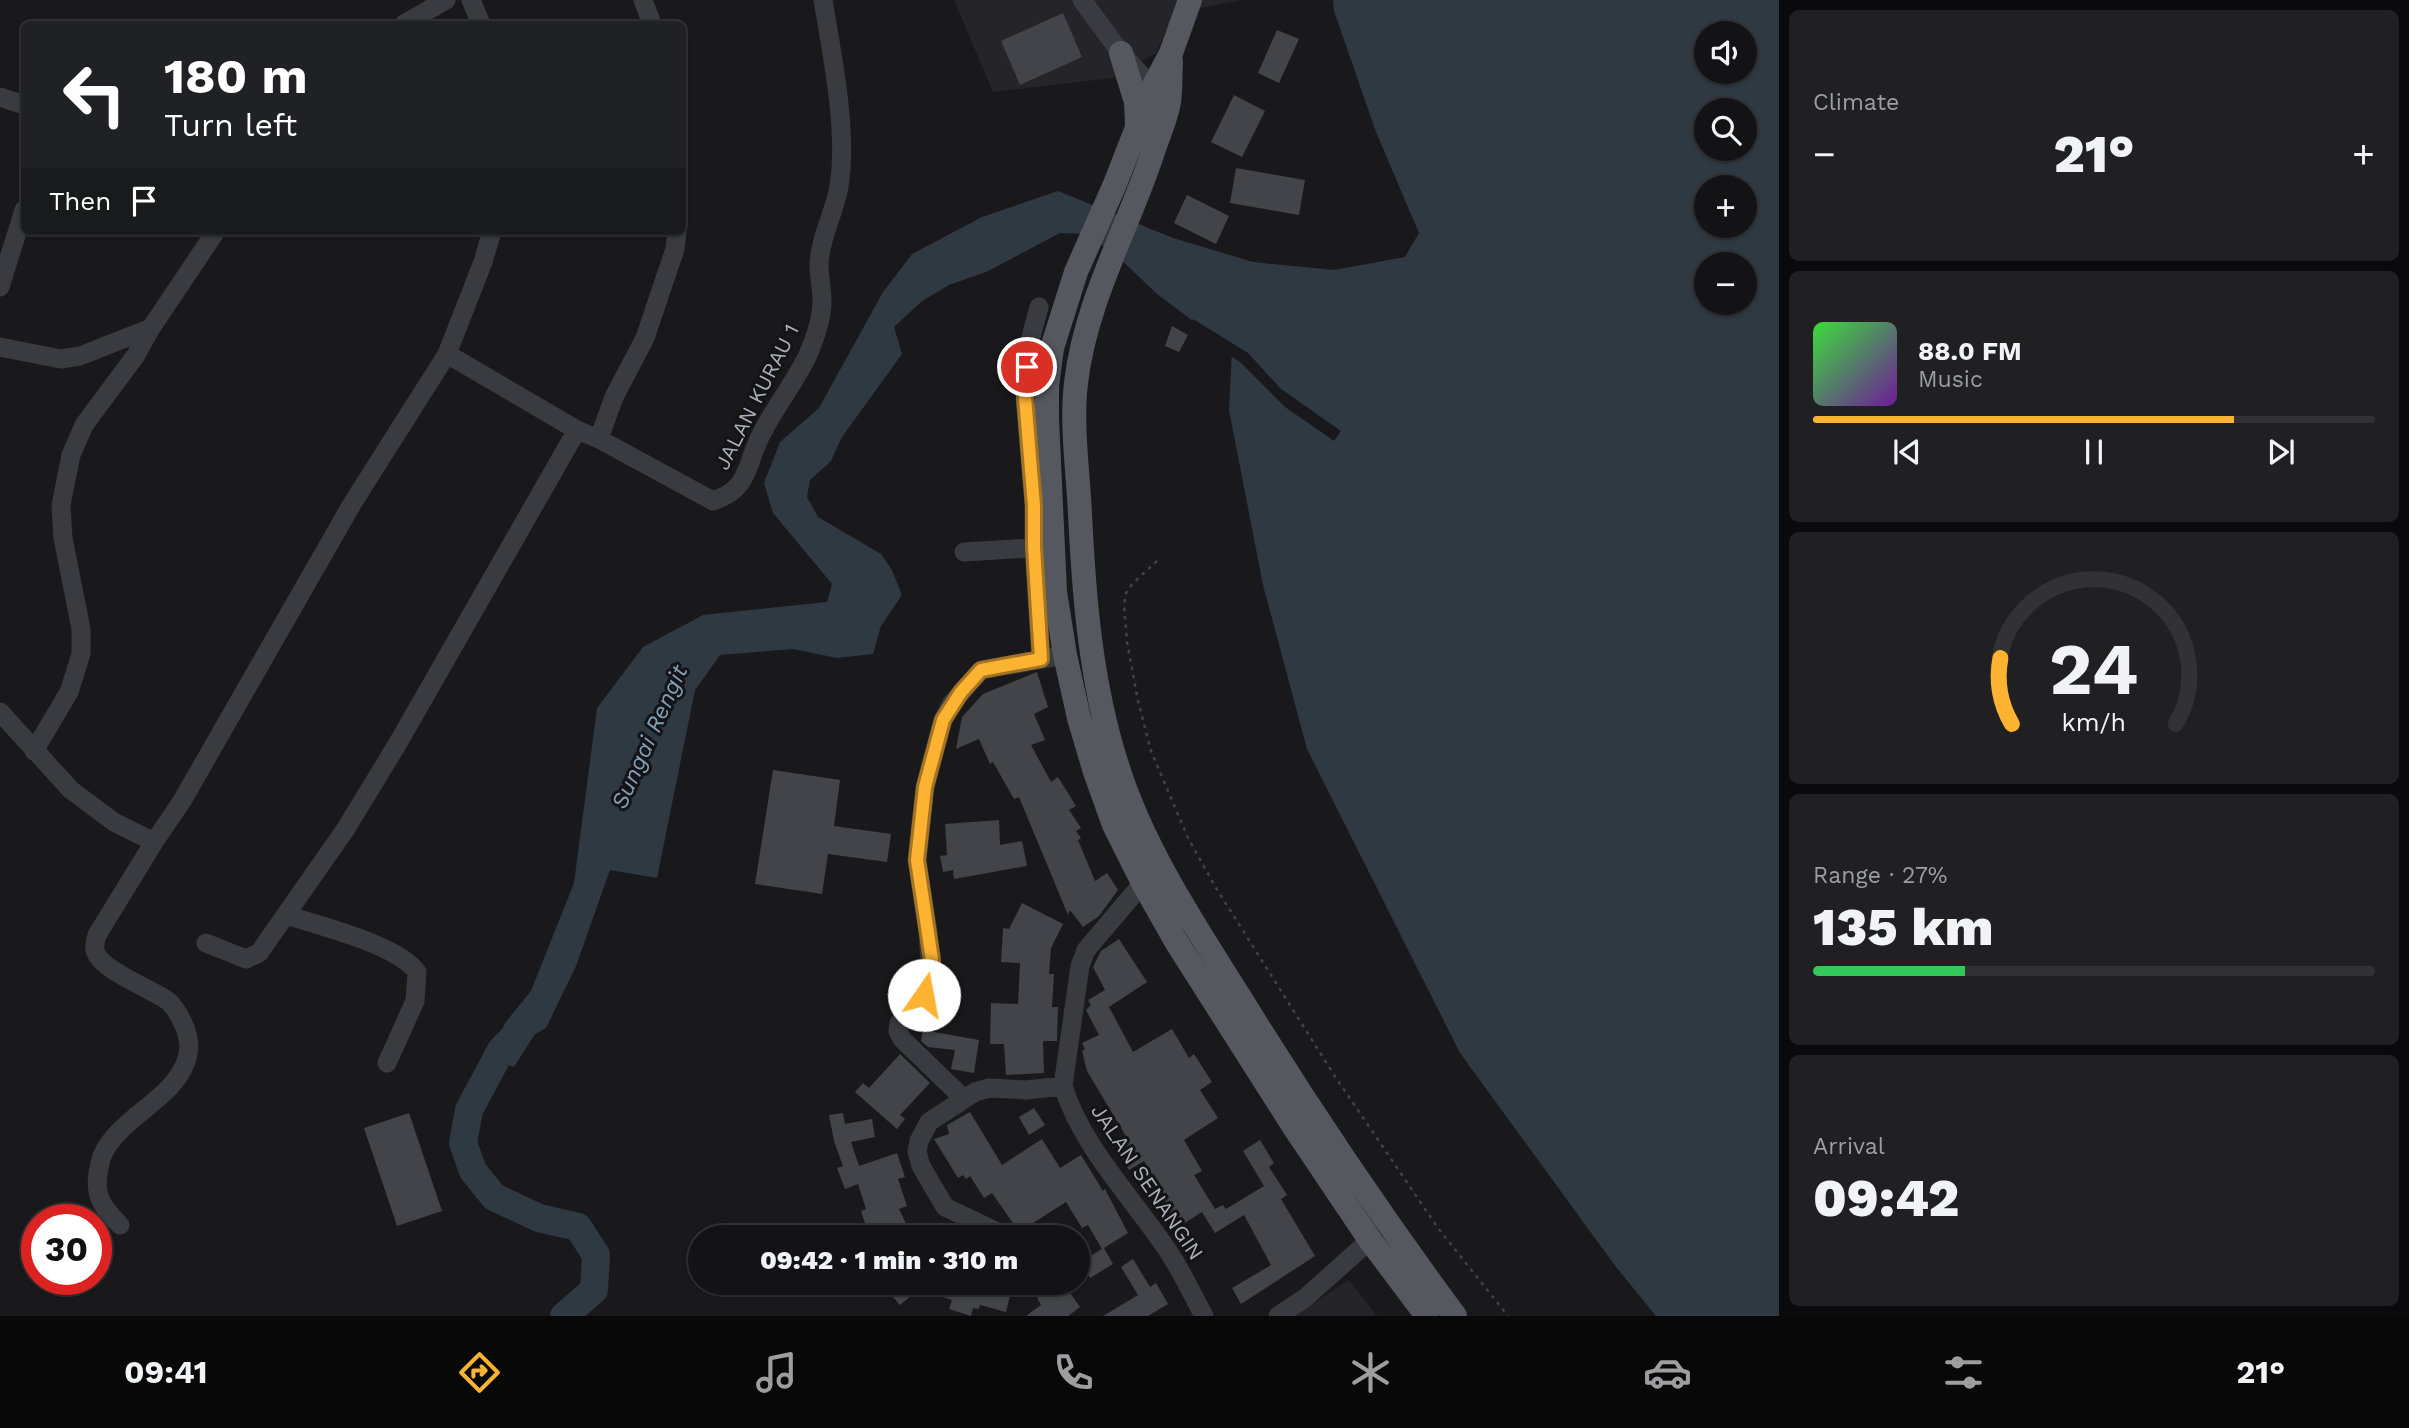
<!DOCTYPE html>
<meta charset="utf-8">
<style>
body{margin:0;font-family:"Work Sans",sans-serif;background:#202022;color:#f1f3f6;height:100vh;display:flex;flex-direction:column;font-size:26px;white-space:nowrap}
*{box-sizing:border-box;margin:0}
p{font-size:23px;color:#9d9ea0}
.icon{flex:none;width:38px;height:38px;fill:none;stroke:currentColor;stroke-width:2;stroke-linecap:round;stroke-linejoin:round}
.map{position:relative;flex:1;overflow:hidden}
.sheet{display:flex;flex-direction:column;gap:10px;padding:10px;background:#0a0a0c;width:630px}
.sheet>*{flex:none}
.guide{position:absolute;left:21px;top:21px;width:665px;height:214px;border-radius:10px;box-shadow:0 2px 5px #0004,0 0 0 2px #323234;background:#202124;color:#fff;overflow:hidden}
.fabs{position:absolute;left:1694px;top:21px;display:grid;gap:14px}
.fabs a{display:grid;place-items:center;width:63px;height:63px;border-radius:50%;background:#131315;box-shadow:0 2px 5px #0004,0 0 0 2px #323234;font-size:35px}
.speed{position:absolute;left:21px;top:1204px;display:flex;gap:14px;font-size:35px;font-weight:700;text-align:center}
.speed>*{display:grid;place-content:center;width:91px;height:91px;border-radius:50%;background:#131315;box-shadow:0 2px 5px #0004,0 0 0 2px #323234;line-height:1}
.speed .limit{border:10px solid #d22;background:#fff;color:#111}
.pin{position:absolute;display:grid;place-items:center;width:60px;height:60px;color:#fff;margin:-30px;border:4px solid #fff;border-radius:50%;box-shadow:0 2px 7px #0007}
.me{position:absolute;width:77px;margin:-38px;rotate:12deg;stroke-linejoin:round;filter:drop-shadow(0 0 5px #0008)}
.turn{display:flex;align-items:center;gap:24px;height:147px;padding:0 28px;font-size:32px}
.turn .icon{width:91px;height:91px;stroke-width:2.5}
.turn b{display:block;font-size:49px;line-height:60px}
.then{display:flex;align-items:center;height:66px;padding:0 28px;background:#0003;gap:14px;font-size:26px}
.big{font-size:52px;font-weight:800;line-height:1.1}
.sheet .widget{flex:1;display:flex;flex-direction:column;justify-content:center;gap:10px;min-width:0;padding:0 24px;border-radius:10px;background:#202022}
.sheet .dial{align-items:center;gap:0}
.dial svg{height:182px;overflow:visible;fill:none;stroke:#323234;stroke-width:7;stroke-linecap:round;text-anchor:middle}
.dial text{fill:#f1f3f6;stroke:none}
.song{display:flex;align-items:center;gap:21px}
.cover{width:84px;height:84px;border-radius:10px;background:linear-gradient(135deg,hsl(120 70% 55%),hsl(280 70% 35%))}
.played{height:7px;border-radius:4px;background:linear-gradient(90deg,#fcb332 75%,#323234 75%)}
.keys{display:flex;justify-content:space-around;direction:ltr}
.heat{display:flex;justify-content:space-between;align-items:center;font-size:38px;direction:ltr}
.charge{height:10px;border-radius:5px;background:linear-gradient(90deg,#34c759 27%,#323234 0)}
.trip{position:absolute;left:688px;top:1225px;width:402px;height:70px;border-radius:35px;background:#131315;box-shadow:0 2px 5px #0004,0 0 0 2px #323234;font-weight:800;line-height:70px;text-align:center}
.menu{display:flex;height:112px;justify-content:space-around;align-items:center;background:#080808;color:#9d9ea0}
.menu .icon{width:49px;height:49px}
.menu .active{color:#fcb332}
.menu b{font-size:32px;color:#f1f3f6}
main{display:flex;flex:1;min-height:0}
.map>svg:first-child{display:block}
</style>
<main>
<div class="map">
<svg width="1779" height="1316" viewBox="0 0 1779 1316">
<rect width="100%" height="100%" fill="#19191c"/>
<path fill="#252529" d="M954 0H1243L1174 13 1156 53 1113 78 993 92Z
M1349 1280 1377 1316H1294Z"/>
<path fill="#2e3941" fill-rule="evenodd" d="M1333 0H1779V1316H1656L1616 1267 1460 1053 1307 749 1263 585 1229 410 1232 350 1157 294 1114 253 1086 234 1060 233 986 272 949 285 922 301 894 327 902 354 842 437 831 461 810 480 807 497 818 517 881 554 892 570 902 595 881 626 873 654 837 658 793 649 720 655 695 690 657 878 610 870 576 966 546 1028 535 1034 514 1067 488 1058 505 1023 531 991 574 883 597 708 643 647 703 615 827 602 832 584 773 513 764 483 780 442 819 408 883 292 912 254 982 217 1058 191 1173 238 1253 262 1334 270 1405 257 1419 233 1376 132 1334 11ZM1706 33H1745V72H1706ZM1706 110H1745V149H1706ZM1706 187H1745V226H1706ZM1706 264H1745V303H1706Z"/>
<path fill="#19191c" d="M1193 319 1248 353 1281 389 1341 431 1334 441 1285 407 1240 362 1228 354V351L1191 324Z"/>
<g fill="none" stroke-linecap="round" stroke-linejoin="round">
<path stroke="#2e3941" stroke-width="28" d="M520 1031 501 1050 469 1110 463 1143 473 1171 494 1197 539 1218 578 1227 596 1255 594 1290 564 1316"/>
</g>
<path fill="#434449" d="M1063 13 1082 57 1020 85 1001 41Z
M1277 30 1299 39 1279 83 1258 73Z
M1234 95 1265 111 1242 157 1211 142Z
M1236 168 1305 180 1299 215 1230 203Z
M1187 195 1229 216 1216 244 1174 223Z
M1172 326 1188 335 1179 352 1165 346Z
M1037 672 1048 707 1034 714 1045 740 1031 745 1051 782 1058 777 1076 806 1069 810 1081 828 1076 831 1081 838 1078 840 1095 881 1107 873 1118 890 1099 916 1083 927 1070 910 1068 915 1019 797 1014 799 993 762 990 764 979 739 956 749 962 717 983 694Z
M773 770 840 780 834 826 891 834 887 862 828 854 822 894 755 884Z
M999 820 1000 845 1022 841 1027 866 954 879 953 870 943 872 940 856 947 855 945 824Z
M1022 903 1063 924 1051 948 1049 974H1054L1052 1007H1058L1057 1041H1043L1044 1073 1006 1075 1004 1044H990L991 1003 1018 1004 1020 963 1001 962 1003 928 1009 929Z
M1119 939 1147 982 1109 1007 1133 1052 1172 1029 1189 1058 1194 1054 1212 1082 1200 1090 1218 1118 1184 1140 1202 1171 1194 1175 1215 1209 1223 1205 1226 1209 1264 1186 1243 1151 1260 1140 1274 1163 1269 1167 1287 1195 1281 1199 1315 1256 1241 1304 1232 1288 1271 1265 1244 1215 1215 1233 1202 1212 1183 1224 1180 1218 1174 1222 1161 1201 1166 1198 1144 1161 1129 1170 1119 1153 1128 1148 1124 1140 1127 1138 1087 1071 1082 1051 1085 1049 1082 1043 1099 1035 1086 1010 1091 1005 1088 1000 1105 990 1093 967 1101 951Z
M923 1030 979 1040 974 1073 951 1069 955 1050 928 1047 921 1041Z
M900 1054 930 1083 900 1115 905 1119 897 1129 855 1092 863 1083 869 1088Z
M1034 1108 1045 1125 1029 1135 1019 1117Z
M970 1112 1002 1165 1042 1139 1060 1168 1081 1155 1103 1191 1105 1189 1128 1233 1104 1248 1113 1264 1090 1278 1081 1262 1102 1249 1088 1225 1082 1228 1066 1202 1019 1232 992 1193 984 1198 970 1176 966 1179 963 1175 958 1178 934 1139 949 1134 947 1125Z
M409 1113 442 1211 397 1226 364 1128Z
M843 1113 845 1124 872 1119 875 1137 851 1142 859 1166 897 1153 905 1177 898 1179 907 1206 899 1209 910 1232 898 1237H845L866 1226 861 1211 866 1209 858 1184 845 1189 837 1168 843 1166 834 1141 829 1115Z
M1133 1259 1150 1287 1156 1283 1168 1304 1148 1316H1103L1138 1295 1121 1267Z
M881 1283H1013L1006 1312 980 1305 979 1309 973 1308 971 1316 949 1309 952 1300 918 1290 900 1305Z
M1058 1283H1063L1080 1307 1068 1316H1026L1041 1305 1037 1298Z"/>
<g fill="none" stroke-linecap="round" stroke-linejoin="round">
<path stroke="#404248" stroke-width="2.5" stroke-dasharray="3.5 5" stroke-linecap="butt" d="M1157 561 1132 584 1126 593 1124 605 1127 642 1138 701 1151 751 1188 838 1216 888 1336 1078 1438 1228 1508 1316"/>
<path stroke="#3a3b41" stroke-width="19" d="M471 0 481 24
M643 0 652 24
M1082 0 1121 53 1160 96
M404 24 446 0
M0 97 24 105
M0 287 24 210
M1039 307 1031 337 1025 397 1034 506V547L1041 659
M0 347 61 359 80 356 151 328
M447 354 577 430 599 439 713 501C752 488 745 463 763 431 776 406 794 383 807 357 814 341 822 319 822 301 822 289 819 276 819 264 820 237 835 212 839 186 848 131 832 55 823 0
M599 439 614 397 645 338 675 249 677 231
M964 552 1047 547
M0 712 71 790 114 822 154 842 182 801 352 504 447 354 483 262 492 231
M34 751 69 692 81 654V629L63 538 61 505 71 455 84 425 136 355 151 328 216 231
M1143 883 1086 950 1080 966 1063 1086C1083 1149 1134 1199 1170 1254 1183 1274 1193 1296 1204 1316
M287 915C322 927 396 944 417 972L415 1001 387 1063
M206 943 246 959 259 953 345 830 398 743 577 430
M963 1098 902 1039 898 1031 899 1023 924 994 931 974 928 932 917 860 925 787 943 720 952 703 981 670 1065 655
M120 1225C105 1210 94 1197 98 1174 99 1168 100 1160 103 1154 120 1116 180 1097 188 1054 190 1045 188 1036 185 1028 181 1018 176 1008 168 1001 152 989 99 970 95 950 94 946 96 939 97 935L154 842
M1008 1237 945 1207 921 1166 917 1152 919 1141 929 1122 975 1092 989 1088 1026 1090 1063 1086
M1278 1316 1305 1298 1370 1240"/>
<path stroke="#565860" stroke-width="24" d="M1190 0 1171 53 1152 89 1115 184 1076 272 1052 348 1047 386V419L1055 592 1065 655 1079 718 1095 772 1114 825 1143 883 1177 943 1294 1127 1370 1240 1427 1316
M1121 53 1136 102 1137 124
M1171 61C1170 74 1171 89 1169 102 1166 120 1157 138 1152 155 1127 230 1085 303 1076 383 1071 425 1078 471 1080 514 1084 598 1091 684 1117 765 1143 848 1193 923 1239 996 1307 1106 1378 1212 1455 1316"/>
</g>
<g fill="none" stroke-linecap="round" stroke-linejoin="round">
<g stroke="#a47420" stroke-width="18">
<path id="route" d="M924 995 931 974 932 960 917 860 925 787 943 720 961 692 981 670 1041 659 1034 547V506L1025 397 1027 367"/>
</g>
<use href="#route" stroke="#fcb332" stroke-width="12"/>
</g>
<g text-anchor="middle" stroke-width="6" stroke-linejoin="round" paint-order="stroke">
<g font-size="21" fill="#abb1bc" stroke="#141417">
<text transform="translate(757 397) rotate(-63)" y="7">JALAN KURAU 1</text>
<text transform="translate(1147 1182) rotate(56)" y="7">JALAN SENANGIN</text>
</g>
<g font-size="23" font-style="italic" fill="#81a0b8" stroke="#141417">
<text transform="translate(649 737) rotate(-66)" y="8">Sungai Rengit</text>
</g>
</g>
</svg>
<div class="fabs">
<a><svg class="icon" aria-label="sound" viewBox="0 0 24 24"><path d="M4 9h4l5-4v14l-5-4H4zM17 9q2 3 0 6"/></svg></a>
<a><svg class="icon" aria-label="search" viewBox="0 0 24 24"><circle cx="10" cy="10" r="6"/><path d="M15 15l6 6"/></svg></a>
<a>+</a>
<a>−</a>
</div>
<div class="speed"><div class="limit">30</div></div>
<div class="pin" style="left:1027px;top:367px;background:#d93025"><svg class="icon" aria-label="arrive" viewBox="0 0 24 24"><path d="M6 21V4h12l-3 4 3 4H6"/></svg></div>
<svg class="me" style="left:924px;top:995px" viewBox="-20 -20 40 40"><circle r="19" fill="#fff"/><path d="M0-13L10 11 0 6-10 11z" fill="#fcb332"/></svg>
<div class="trip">09:42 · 1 min · 310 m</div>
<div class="guide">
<div class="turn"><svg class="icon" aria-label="left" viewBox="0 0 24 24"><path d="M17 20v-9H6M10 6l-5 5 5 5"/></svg><div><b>180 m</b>Turn left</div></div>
<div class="then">Then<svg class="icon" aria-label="arrive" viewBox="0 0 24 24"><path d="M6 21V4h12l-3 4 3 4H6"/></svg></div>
</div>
</div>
<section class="sheet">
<div class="widget"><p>Climate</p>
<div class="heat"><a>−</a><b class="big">21°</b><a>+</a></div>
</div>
<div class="widget">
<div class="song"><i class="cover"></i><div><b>88.0 FM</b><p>Music</p></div></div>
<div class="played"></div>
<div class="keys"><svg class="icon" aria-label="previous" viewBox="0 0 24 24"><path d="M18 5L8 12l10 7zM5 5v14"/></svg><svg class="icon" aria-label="pause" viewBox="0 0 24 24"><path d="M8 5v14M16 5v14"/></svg><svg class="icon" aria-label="next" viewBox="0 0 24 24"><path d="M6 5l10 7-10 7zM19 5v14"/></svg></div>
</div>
<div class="widget dial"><svg viewBox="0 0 100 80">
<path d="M14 69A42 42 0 1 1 86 69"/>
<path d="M14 69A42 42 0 0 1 9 40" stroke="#fcb332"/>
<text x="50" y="56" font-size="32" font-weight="700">24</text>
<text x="50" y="72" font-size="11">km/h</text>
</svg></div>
<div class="widget"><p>Range · 27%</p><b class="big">135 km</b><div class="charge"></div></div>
<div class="widget"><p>Arrival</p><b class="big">09:42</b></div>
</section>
</main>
<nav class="menu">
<b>09:41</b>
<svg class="icon active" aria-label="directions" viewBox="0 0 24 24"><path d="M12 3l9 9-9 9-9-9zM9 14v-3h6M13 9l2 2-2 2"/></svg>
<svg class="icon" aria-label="music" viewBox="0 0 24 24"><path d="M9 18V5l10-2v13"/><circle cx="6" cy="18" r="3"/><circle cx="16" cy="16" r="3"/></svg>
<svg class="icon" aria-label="phone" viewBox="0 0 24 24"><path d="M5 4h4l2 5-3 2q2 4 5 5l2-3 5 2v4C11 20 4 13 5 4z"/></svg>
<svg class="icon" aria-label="climate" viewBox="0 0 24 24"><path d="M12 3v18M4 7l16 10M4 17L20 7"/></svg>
<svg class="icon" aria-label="car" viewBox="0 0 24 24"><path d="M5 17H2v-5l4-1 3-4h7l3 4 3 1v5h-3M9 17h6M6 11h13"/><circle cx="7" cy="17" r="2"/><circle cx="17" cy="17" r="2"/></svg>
<svg class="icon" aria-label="filters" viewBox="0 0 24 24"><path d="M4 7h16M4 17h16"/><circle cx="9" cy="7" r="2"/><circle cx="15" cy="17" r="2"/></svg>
<b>21°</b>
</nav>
